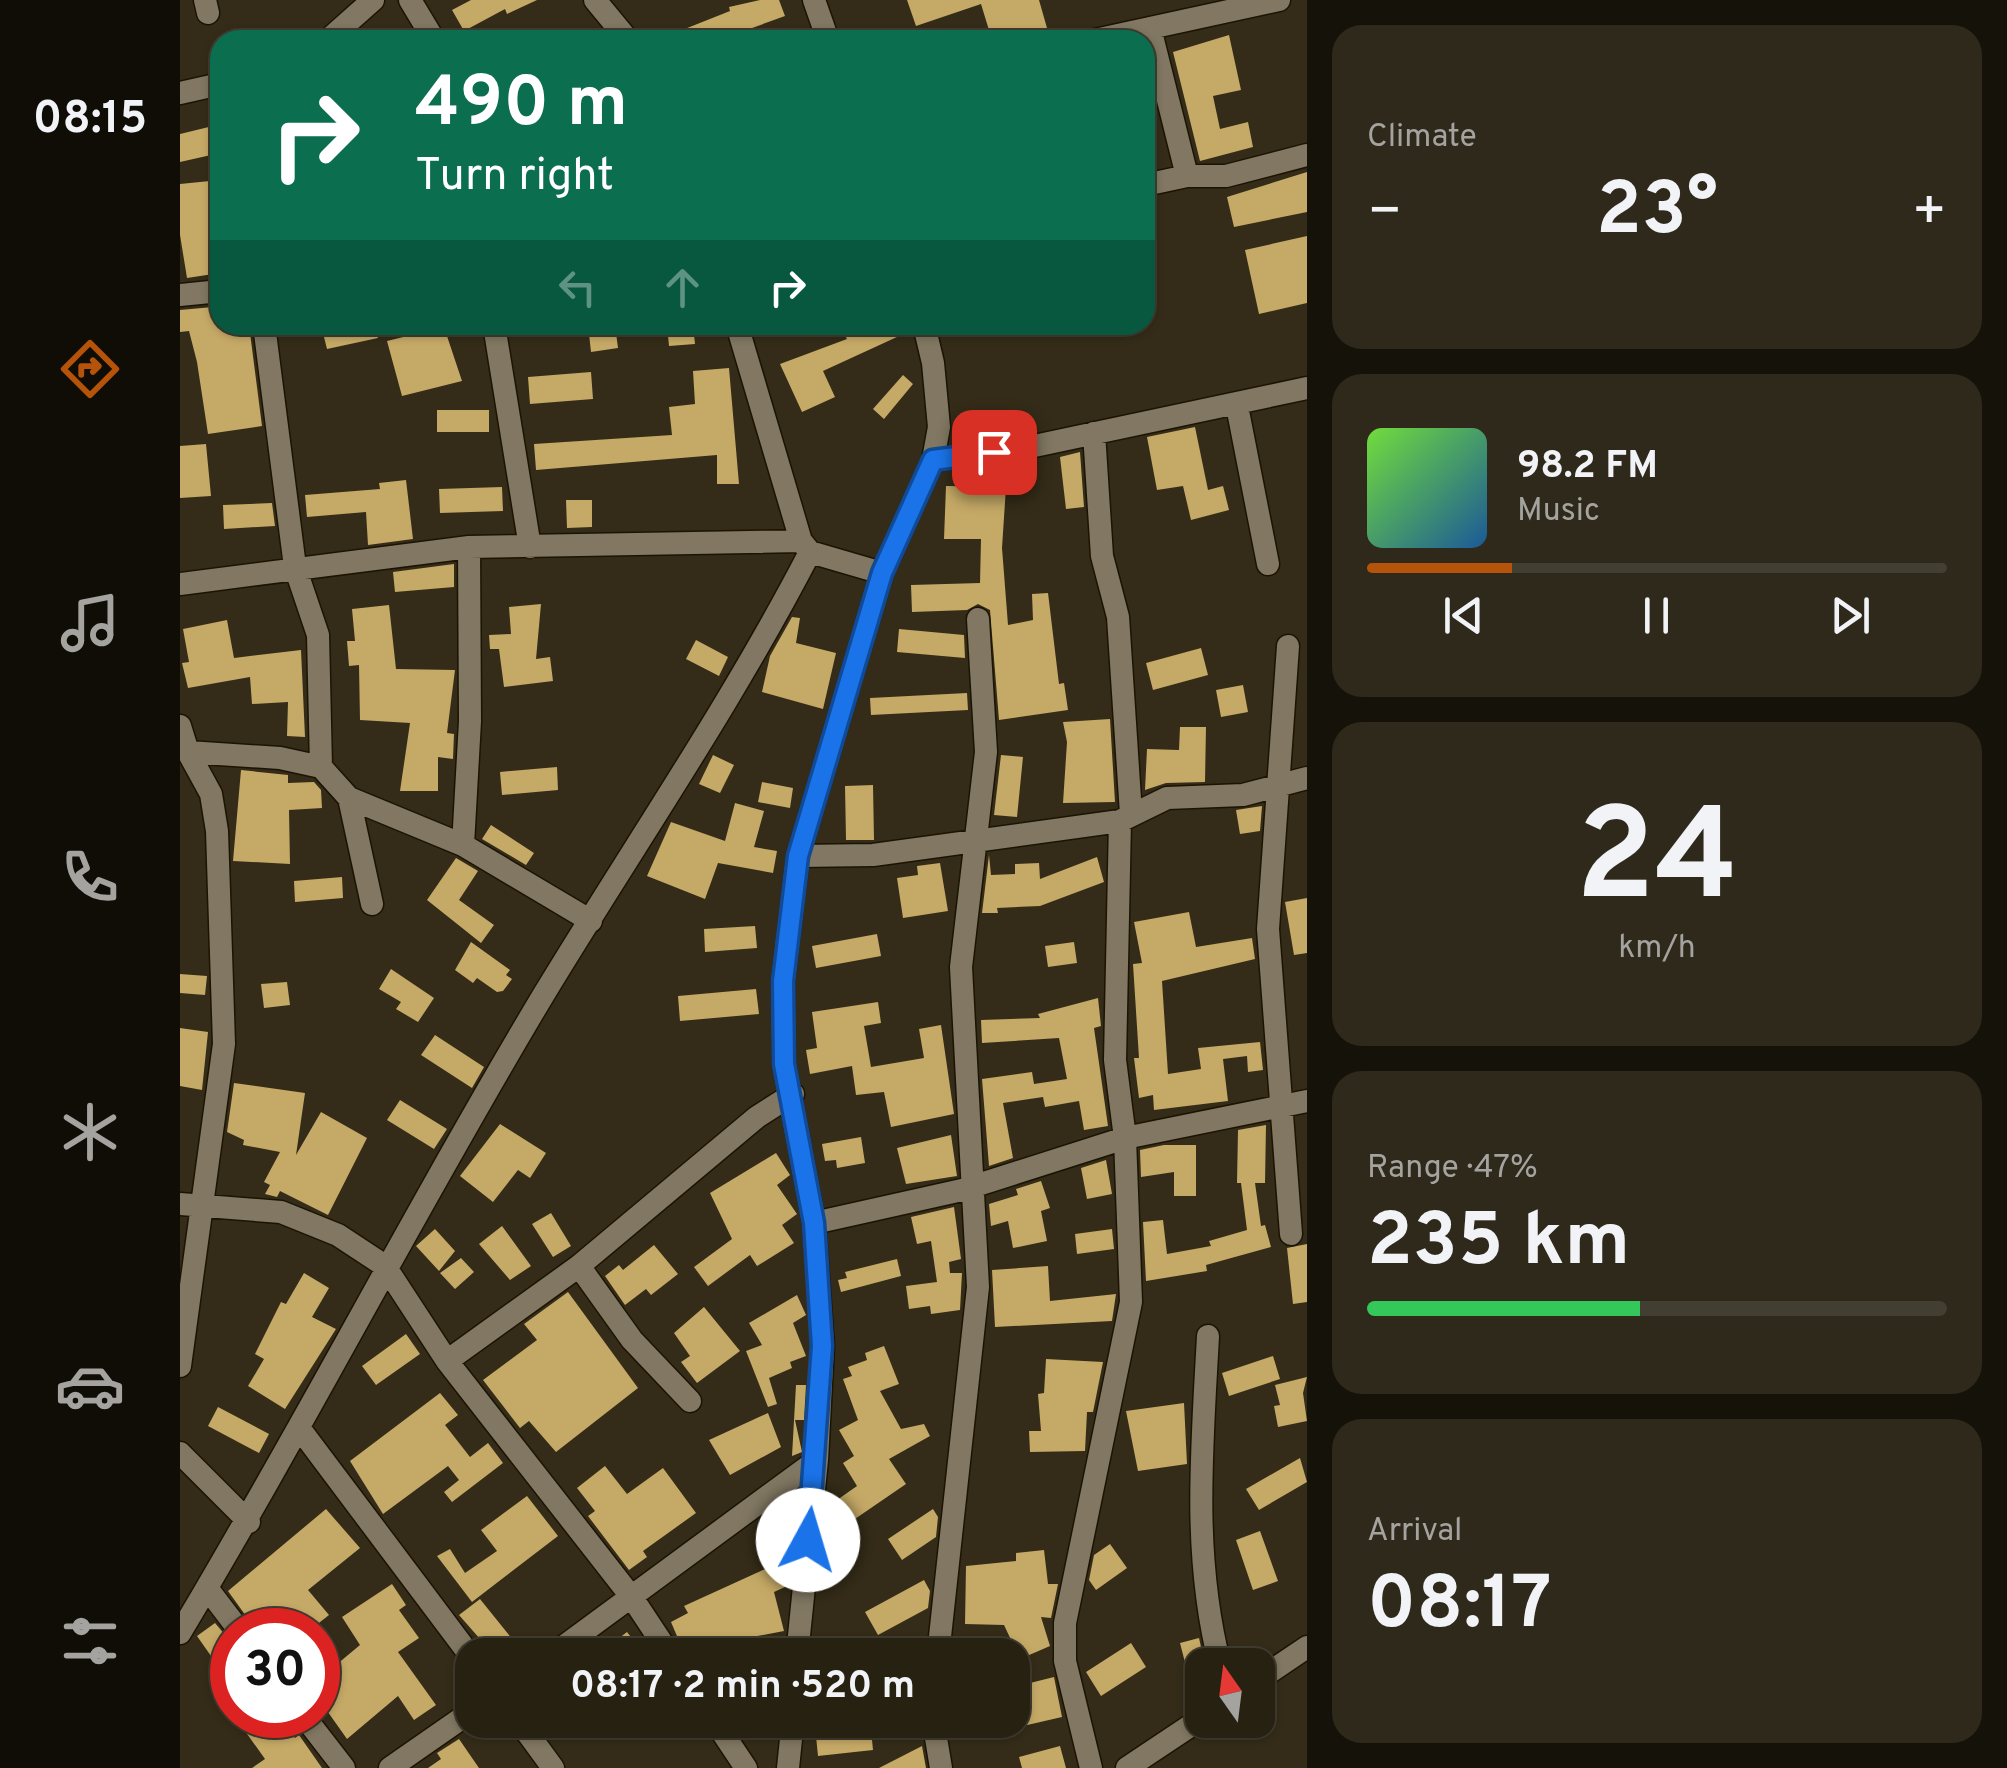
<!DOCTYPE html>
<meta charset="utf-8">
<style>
body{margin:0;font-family:Overpass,sans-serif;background:#2f291b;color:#f1f3f6;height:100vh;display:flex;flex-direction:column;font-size:38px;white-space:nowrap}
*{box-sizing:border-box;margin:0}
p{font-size:32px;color:#a4a39f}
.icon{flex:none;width:55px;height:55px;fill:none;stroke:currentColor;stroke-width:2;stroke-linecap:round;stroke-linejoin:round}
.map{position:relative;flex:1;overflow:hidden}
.details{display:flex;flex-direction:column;gap:25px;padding:25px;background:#15120a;width:700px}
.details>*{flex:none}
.hud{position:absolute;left:30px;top:30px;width:945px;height:305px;border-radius:30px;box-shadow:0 2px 8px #0004,0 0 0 2px #433e32;background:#0b6e4f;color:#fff;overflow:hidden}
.needle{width:65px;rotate:346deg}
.controls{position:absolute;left:1005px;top:1648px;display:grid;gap:20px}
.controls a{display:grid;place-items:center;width:90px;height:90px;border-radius:20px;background:#272112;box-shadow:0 2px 8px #0004,0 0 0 2px #433e32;font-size:50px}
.speed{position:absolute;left:30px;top:1608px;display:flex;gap:20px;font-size:50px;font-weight:700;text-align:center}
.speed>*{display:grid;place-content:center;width:130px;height:130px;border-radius:50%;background:#272112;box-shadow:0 2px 8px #0004,0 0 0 2px #433e32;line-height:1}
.speed .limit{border:15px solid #d22;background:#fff;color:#111}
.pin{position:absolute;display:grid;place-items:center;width:85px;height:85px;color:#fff;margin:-42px;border-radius:20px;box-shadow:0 5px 15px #0006}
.me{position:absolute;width:110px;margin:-55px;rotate:6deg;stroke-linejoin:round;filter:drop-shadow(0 0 8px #0008)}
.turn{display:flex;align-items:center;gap:35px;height:210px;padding:0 40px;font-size:45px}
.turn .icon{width:130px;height:130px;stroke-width:2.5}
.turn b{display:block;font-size:70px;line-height:85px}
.lanes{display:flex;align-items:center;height:95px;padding:0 40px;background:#0003;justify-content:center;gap:50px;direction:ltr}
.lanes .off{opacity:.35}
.big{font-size:75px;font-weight:700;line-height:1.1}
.details .card{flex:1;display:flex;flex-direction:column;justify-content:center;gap:15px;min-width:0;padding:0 35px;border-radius:30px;background:#2f291b}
.details .dial{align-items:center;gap:0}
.dial b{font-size:130px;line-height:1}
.song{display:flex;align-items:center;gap:30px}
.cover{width:120px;height:120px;border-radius:15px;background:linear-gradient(135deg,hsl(100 70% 55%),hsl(210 70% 35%))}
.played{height:10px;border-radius:5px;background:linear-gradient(90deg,#b45309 25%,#433e32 25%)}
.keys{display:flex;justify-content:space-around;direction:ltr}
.heat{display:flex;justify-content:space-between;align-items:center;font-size:55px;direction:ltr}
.charge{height:15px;border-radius:8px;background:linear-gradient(90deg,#34c759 47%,#433e32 0)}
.trip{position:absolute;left:275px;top:1638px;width:575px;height:100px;border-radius:30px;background:#272112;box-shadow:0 2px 8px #0004,0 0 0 2px #433e32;font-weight:700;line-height:100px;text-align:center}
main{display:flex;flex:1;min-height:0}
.tabs{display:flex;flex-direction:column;width:180px;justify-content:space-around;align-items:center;background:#100d07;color:#a4a39f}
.tabs .icon{width:70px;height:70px}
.tabs .on{color:#b45309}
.tabs b{font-size:45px;color:#f1f3f6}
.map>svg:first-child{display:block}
</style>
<main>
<nav class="tabs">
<b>08:15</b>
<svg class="icon on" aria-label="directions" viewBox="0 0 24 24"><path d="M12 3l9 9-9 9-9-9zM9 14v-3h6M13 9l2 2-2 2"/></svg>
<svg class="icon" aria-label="music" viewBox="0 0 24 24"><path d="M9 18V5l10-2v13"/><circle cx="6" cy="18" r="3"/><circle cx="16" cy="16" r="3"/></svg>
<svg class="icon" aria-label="phone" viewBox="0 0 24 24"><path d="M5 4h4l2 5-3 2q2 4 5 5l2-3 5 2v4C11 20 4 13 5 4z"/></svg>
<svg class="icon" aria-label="climate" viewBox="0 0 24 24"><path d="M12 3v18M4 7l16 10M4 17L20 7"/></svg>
<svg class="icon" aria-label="car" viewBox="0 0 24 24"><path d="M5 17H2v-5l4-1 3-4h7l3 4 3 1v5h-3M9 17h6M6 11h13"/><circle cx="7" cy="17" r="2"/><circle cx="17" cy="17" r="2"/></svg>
<svg class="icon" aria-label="filters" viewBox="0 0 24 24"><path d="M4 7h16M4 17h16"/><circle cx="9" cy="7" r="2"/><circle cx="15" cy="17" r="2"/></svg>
</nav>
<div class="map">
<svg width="1127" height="1768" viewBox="0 0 1127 1768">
<rect width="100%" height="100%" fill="#342c18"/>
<path fill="#c5a966" d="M291 0H357L327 14 325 9 284 31 272 10Z
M580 0H599L605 16 539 40H477L550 11 549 7Z
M727 0H859L867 28 812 40 801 4 736 26Z
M1049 35 1061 90 1033 96 1040 129 1068 122 1073 147 1020 161 993 52Z
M37 125 40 153 0 162V134Z
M1127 172V212L1054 227 1047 197Z
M40 180V273L7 278 0 235V184Z
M1127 236V303L1079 314 1065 250Z
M33 307 35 325H69L82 426 28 434 17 362 9 331 0 332V310Z
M141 325H195L198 338 147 349Z
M408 325H435L438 348 411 352Z
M487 325H513L515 344 489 346Z
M660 325H729L730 331 643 371 655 397 622 412 600 364 667 339Z
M264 327 282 381 222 396 207 341Z
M549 368 559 484H537V455L356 470 354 444 492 435 489 407 515 404 513 371Z
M411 372 413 399 350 404 348 377Z
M723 375 733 384 704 419 693 409Z
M257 410H309V432H257Z
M1015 427 1028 490 1043 486 1049 510 1011 520 1003 486 977 490 967 437Z
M26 444 31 496 0 498V446Z
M900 452 904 507 886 509 880 457Z
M226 480 233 539 188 545 186 512 127 517 125 495 200 489 199 483Z
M766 486 826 487 822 548 828 625 853 620 852 594 868 593 879 684 884 683 888 710 819 720 810 610 798 604 787 610 732 612 731 585 800 583 801 539H764Z
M322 487 323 511 260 513 259 489Z
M386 500H412V527L387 528Z
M92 503 95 526 44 529 43 505Z
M274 564V587L215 592 213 572Z
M361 604 356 659 370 657 373 681 324 687 319 649H310L309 635 331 634 329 607Z
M209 605 216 669 275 670 267 733 274 734 273 759 258 757V791H220L230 723 180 720 179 665 169 666 167 641H175L172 609Z
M612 617 620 618 616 643 656 653 643 709 582 692 590 656Z
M47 620 54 658 121 650 125 737 107 736 108 702 72 704 70 677 8 688 2 663 9 662 3 629Z
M719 629 784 635 785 658 717 652Z
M516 640 548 657 539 676 506 659Z
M1021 648 1028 675 973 690 966 663Z
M1063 685 1068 712 1041 717 1036 690Z
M787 693 788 710 691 715 690 698Z
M930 719 935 802 883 803 887 742 883 722Z
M1000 727H1026L1025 782 986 783 965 790 967 749 999 750Z
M533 755 554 765 540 793 519 784Z
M821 755 843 757 837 817 814 815Z
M377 767 378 790 322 795 320 772Z
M61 770 108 775V783L134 782 141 790 142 808 109 810 110 864 53 861Z
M582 782 613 788 610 808 578 802Z
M693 785 694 840H666L665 786Z
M555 803 584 811 574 847 597 851 593 873 538 863 525 899 467 876 491 822 545 841Z
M1082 806 1080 831 1060 834 1056 810Z
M311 825 354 853 346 865 302 839Z
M809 855 811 875 835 874V864L859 863 860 879 917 857 924 882 860 906 817 908 818 913H802Z
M276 858 298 871 279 900 314 925 301 943 247 900Z
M760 863 768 911 723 918 717 878 738 875 737 866Z
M162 877 163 898 115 902 114 881Z
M1127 898V953L1114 955 1105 902Z
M1009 912 1016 947 1072 938 1075 959 982 981 988 1074 1021 1069 1018 1048 1080 1042 1083 1070 1068 1072 1067 1056 1043 1059 1048 1101 974 1110 973 1095 959 1098 954 1058H959L953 964 962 963 954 922Z
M575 926 577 948 525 952 524 929Z
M697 934 701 956 636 968 632 946Z
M291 942 330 970 326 975 332 979 323 991 317 992 297 978 293 983 275 970Z
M894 942 897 963 868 967 865 946Z
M211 969 254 998 238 1022 216 1009 221 1002 199 989Z
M0 974 27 976 25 995 0 993Z
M107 982 110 1005 84 1008 81 984Z
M576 989 579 1014 500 1021 498 996Z
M918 998 921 1026 914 1028 928 1126 904 1130 899 1101 865 1107 863 1097 823 1103 833 1158 809 1166 802 1079 852 1072 854 1084 887 1079 879 1038 802 1043 801 1020 860 1018 858 1014Z
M698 1002 701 1023 684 1026 691 1067 744 1058 739 1029 761 1025 774 1114 711 1127 704 1092 676 1095 672 1066 630 1074 626 1050 637 1048 632 1012Z
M0 1028 28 1032 22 1090 0 1086Z
M255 1035 304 1067 292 1088 241 1055Z
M54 1083 125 1093 116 1155 141 1112 187 1138 148 1215 100 1191 97 1197 85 1194 90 1185 84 1182 100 1152 63 1145 64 1140 47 1132Z
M220 1100 267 1129 254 1149 207 1120Z
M320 1124 366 1153 350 1178 338 1170 313 1202 280 1176Z
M1086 1125 1085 1183H1075L1081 1226 1085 1225 1091 1247 1026 1265 1027 1271 966 1281 963 1222 983 1220 987 1254 1031 1246 1029 1241 1067 1230 1061 1183H1057L1058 1130Z
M771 1135 777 1176 726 1184 717 1148Z
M681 1137 685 1163 657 1168 656 1160 645 1161 642 1144Z
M984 1145H1016V1196H994V1172L961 1177 960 1150Z
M596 1153 610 1175 597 1185 617 1214 602 1225 614 1243 577 1266 570 1255 528 1286 514 1267 552 1239 530 1193Z
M926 1160 932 1194 907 1199 901 1168Z
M861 1181 870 1208 861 1211 867 1241 833 1248 828 1221 811 1226 809 1204 838 1195 836 1189Z
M774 1207 781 1259 769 1262 770 1273H782L780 1310 751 1314 750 1306 729 1309 726 1286 757 1282 751 1241 737 1244 731 1217Z
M371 1213 391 1246 373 1257 352 1224Z
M322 1226 351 1266 330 1280 299 1244Z
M255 1229 275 1251 259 1271 236 1246Z
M932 1229 934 1249 897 1254 895 1234Z
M1127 1244V1302L1113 1304 1107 1248Z
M474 1245 498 1274 471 1295 466 1289 445 1305 425 1276 439 1265 443 1270Z
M281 1258 294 1272 275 1289 260 1273Z
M717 1259 721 1276 661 1292 658 1280 667 1278 665 1272Z
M868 1266 870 1301 936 1294 932 1321 815 1327 812 1270Z
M124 1273 149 1288 132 1317 156 1329 105 1409 68 1386 84 1359 75 1354 101 1302 106 1304Z
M388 1292 458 1388 376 1452 349 1421 340 1428 303 1380 357 1340 344 1324Z
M617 1295 626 1315 613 1323 626 1356 610 1362 612 1368 589 1378 597 1404 588 1407 566 1351 582 1345 569 1323Z
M524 1307 560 1351 517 1383 501 1362 510 1356 494 1333Z
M226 1334 240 1354 196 1385 182 1366Z
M704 1346 719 1384 700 1391 721 1429 744 1424 750 1436 709 1459 726 1484 672 1521 657 1500 677 1486 663 1463 674 1456 659 1430 678 1420 663 1379 672 1376 668 1367 687 1360 685 1353Z
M1093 1356 1100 1379 1049 1396 1042 1373Z
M866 1359 923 1362 913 1412H907L905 1451 850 1452 849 1431H861L858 1394 864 1393Z
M1127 1377 1123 1393 1127 1421 1098 1427 1094 1406 1100 1405 1095 1385Z
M616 1385H626L624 1420H615L622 1452 612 1456Z
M260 1393 278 1415 265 1425 290 1457 308 1443 323 1463 272 1502 264 1492 279 1480 268 1466 203 1514 170 1461Z
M1004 1403 1007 1464 958 1471 946 1411Z
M38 1407 89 1434 79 1453 28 1426Z
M588 1413 601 1447 550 1475 529 1440Z
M1120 1458 1127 1482 1079 1510 1066 1489Z
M425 1466 447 1494 483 1468 516 1513 463 1551 467 1557 449 1570 408 1516 415 1511 397 1488Z
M347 1496 378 1536 292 1602 257 1556 270 1549 285 1573 317 1551 301 1530Z
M146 1509 180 1548 128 1590 149 1615 130 1630H76L48 1591Z
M753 1509 758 1517 756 1537 722 1560 708 1539Z
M1080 1531 1098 1581 1073 1590 1056 1540Z
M930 1544 947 1568 916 1590 909 1580 914 1555Z
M864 1550 868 1584H878L871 1618 861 1617 870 1646 840 1659 824 1625 785 1624 786 1566 836 1561V1553Z
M594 1565 605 1587 594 1592 604 1631 540 1643 548 1655H505L491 1622 508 1613 504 1606Z
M744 1580 750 1591 748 1608 698 1635 685 1612Z
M212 1584 226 1605 219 1610 239 1638 218 1652 256 1705 234 1720 218 1696 167 1739 138 1698V1680L180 1645 162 1617Z
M300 1599 333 1640 314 1655 279 1615Z
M35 1623 52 1643V1686L17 1636Z
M447 1632 465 1655H417Z
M1019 1638 1025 1665 1022 1703 1016 1705 1000 1643Z
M951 1643 966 1667 921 1696 906 1672Z
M874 1677 882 1717 843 1726 834 1687Z
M88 1715H99L115 1738 119 1735 142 1768H72L85 1759 65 1731Z
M690 1720 693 1750 638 1756 635 1726Z
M279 1739 299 1768H248L261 1759 257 1753Z
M742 1746 746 1768H699Z
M880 1746 886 1768H842L839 1757Z"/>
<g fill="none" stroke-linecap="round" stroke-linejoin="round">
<g stroke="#1c1403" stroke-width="25">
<path id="minor" d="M25 0 28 13
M230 0 254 40
M415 0 448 40
M634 0 648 40
M970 28 1007 176
M148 40 193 0
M915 40 1099 0
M0 93 40 84
M965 185 1007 176H1046L1127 155
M0 295 40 291
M84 325 115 567 138 635 141 767
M314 325 350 547
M557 325 621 541
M1057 406 1088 564
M914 433 922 556 938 617 951 814
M753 460 845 448 1127 388
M0 584 289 547 621 541 630 552
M1108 646 1088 929 1111 1234
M0 726 8 752 31 794 37 831 44 1044 0 1366
M8 752 100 758 141 767 169 798 283 845 411 921
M169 798 192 904
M283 845 290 721 289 547
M618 856 693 855 940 821 987 798 1063 795 1127 778
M0 1204 101 1212 158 1235 205 1266 267 1361 453 1599 490 1655
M634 1223 782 1190 945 1138 1127 1101
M399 1266 452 1340 510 1401
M1028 1336C1022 1448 1012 1555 1040 1665
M267 1361 399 1266 577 1117 613 1094
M120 1429 292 1658
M0 1453 69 1522
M27 1588 59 1630
M0 1633C126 1423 238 1204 364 994 453 847 551 705 630 552L702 573
M372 1655 637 1460
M617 1655 637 1460 643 1346 634 1223 604 1064 603 981 618 856 702 573 753 460 759 427 753 363 744 325
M758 1655 798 1287 781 967 806 752 798 619
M1078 1680 1127 1647
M123 1715 164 1768
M338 1720 373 1768
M534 1720 566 1768
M753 1720 761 1768
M210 1768 292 1711
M608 1768 613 1720
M911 1768 885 1661V1623L951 1302 945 1138 935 1060 940 821
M947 1768 1022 1718"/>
</g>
<use href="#minor" stroke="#817762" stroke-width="22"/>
</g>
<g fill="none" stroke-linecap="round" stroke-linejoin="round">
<g stroke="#114b97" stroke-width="25">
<path id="route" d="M628 1540 642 1346 634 1223 604 1064 603 981 618 856 702 573 753 460 814 452"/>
</g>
<use href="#route" stroke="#1a73e8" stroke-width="18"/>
</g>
</svg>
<div class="controls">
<a><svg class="needle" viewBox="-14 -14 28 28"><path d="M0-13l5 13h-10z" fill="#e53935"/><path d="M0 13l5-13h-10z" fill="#a4a39f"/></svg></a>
</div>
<div class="speed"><div class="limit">30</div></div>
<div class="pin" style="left:814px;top:452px;background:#d93025"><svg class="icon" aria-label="arrive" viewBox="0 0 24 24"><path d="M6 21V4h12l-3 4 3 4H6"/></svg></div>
<svg class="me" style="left:628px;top:1540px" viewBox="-20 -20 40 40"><circle r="19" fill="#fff"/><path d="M0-13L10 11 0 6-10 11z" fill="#1a73e8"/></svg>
<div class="trip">08:17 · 2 min · 520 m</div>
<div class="hud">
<div class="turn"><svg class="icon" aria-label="right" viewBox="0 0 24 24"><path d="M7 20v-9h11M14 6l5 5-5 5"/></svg><div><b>490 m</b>Turn right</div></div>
<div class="lanes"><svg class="icon off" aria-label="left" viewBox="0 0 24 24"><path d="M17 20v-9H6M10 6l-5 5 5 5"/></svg><svg class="icon off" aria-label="ahead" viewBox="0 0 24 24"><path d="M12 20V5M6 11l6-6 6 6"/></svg><svg class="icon" aria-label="right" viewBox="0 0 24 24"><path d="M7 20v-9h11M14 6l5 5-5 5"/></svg></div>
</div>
</div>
<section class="details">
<div class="card"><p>Climate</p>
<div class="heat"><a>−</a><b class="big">23°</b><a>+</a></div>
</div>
<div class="card">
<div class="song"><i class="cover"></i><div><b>98.2 FM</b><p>Music</p></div></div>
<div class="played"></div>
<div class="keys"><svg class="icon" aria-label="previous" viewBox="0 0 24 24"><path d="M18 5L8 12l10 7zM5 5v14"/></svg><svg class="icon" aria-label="pause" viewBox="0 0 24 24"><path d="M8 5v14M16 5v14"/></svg><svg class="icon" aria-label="next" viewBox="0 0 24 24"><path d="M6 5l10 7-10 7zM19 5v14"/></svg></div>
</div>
<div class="card dial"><b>24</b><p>km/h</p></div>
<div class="card"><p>Range · 47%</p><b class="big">235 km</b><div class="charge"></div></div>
<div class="card"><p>Arrival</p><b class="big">08:17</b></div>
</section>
</main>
